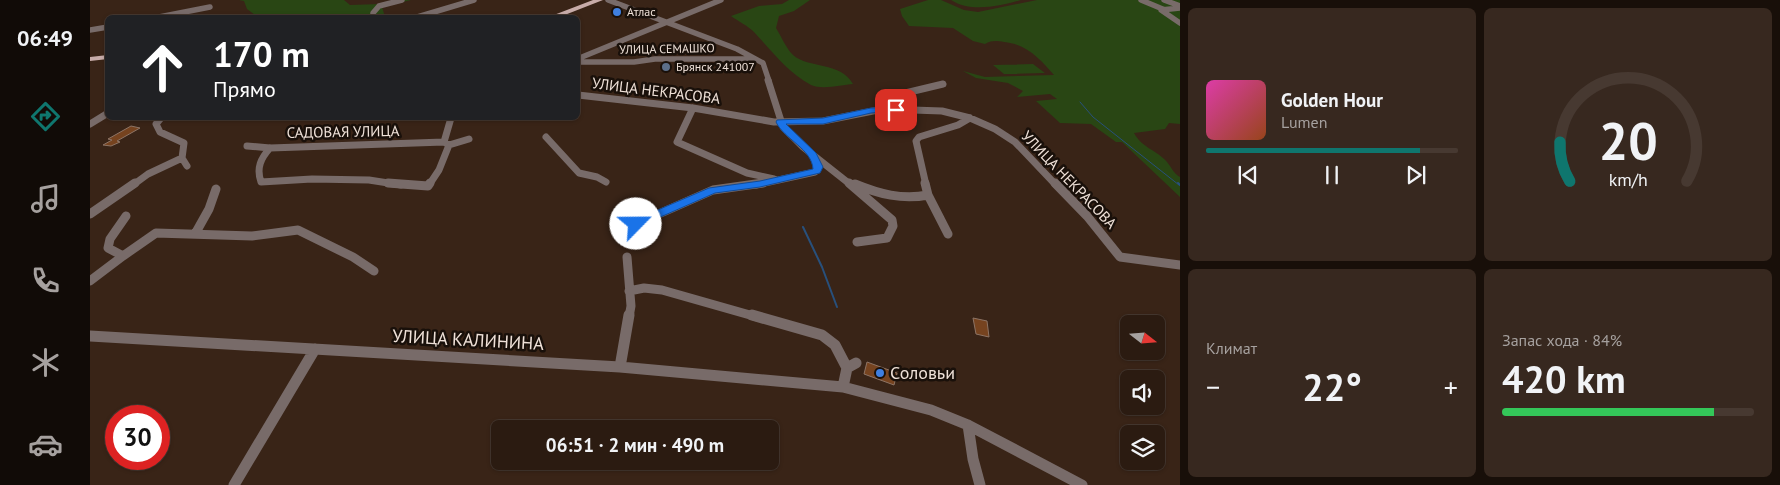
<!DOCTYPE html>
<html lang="ru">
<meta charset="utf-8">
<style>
body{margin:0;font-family:"PT Sans",sans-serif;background:#37281f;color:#f1f3f6;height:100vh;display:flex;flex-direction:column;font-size:19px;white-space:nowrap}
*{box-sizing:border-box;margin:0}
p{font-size:16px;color:#a6a19f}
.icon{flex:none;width:28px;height:28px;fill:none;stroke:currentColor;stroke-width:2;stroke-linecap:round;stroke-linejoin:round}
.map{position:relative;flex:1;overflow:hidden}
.sheet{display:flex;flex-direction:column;gap:8px;padding:8px;background:#180f09;width:600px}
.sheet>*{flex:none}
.guide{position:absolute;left:15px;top:15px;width:475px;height:105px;border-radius:8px;box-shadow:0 1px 4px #0004,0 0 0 1px #473931;background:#202124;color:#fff;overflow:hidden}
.needle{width:32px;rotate:107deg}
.buttons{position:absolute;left:1030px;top:315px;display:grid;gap:10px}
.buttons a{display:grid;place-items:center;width:45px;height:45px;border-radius:8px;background:#2b1b11;box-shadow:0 1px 4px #0004,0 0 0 1px #473931;font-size:25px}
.speed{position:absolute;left:15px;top:405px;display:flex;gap:10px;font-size:25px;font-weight:700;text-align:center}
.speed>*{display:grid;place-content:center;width:65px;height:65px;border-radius:50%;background:#2b1b11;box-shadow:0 1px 4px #0004,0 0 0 1px #473931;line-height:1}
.speed .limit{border:8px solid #d22;background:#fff;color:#111}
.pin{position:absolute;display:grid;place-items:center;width:42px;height:42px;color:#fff;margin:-21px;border-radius:10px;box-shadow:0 2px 8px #0006}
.me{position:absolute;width:55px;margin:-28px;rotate:67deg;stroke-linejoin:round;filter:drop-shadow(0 0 4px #0008)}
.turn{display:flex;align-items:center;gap:18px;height:105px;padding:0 25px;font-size:22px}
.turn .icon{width:65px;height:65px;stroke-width:2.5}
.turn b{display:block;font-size:35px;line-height:42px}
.big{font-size:38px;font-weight:800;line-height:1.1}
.sheet .card{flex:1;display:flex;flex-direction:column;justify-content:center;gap:8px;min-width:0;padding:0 18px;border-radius:8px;background:#37281f}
.sheet .dial{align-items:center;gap:0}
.dial svg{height:130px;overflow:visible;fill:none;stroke:#473931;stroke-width:7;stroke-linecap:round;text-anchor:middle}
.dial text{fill:#f1f3f6;stroke:none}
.song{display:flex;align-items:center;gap:15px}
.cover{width:60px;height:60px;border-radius:8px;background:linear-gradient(135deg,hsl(320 70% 55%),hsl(20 70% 35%))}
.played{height:5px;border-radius:2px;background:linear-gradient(90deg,#0f766e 85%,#473931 85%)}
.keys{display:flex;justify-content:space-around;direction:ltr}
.heat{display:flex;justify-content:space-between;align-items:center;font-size:28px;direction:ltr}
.charge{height:8px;border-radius:4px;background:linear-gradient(90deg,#34c759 84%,#473931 0)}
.sheet .tiles{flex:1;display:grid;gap:8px;grid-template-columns:repeat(2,1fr)}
.trip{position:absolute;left:401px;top:420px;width:288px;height:50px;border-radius:8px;background:#2b1b11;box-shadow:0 1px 4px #0004,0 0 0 1px #473931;font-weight:800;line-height:50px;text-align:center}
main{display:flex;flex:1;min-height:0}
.tabs{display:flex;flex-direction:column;width:90px;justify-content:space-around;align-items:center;background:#110b07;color:#a6a19f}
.tabs .icon{width:35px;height:35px}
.tabs .selected{color:#0f766e}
.tabs b{font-size:22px;color:#f1f3f6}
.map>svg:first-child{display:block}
</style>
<main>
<nav class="tabs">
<b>06:49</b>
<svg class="icon selected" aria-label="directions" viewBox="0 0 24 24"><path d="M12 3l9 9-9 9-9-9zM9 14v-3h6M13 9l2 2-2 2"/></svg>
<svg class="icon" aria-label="music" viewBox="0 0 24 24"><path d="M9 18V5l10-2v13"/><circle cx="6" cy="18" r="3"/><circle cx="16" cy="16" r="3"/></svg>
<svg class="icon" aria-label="phone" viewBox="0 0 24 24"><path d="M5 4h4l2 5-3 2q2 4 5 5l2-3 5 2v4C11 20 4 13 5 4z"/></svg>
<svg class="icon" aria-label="climate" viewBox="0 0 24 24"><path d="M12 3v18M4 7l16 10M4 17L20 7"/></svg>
<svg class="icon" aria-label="car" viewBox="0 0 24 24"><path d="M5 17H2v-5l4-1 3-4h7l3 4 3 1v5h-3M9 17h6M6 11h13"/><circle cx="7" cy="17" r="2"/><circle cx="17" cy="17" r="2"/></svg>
</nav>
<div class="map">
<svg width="1090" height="485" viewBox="0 0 1090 485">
<rect width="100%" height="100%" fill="#392417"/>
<path fill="#294614" d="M149 0H254L260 5 291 4 305 0H321L292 7 295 17 287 18 161 17 165 15 157 9 154 1Z
M699 0H720L704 11 689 16 686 28C691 36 696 48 703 55 719 69 750 61 763 84 752 85 732 90 721 85 698 73 681 50 664 32 658 26 648 21 641 16L669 6 692 4Z
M838 0H851L874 10 888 12 947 0H1090V124L1079 123 1075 129 1044 133C1052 148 1067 150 1077 162 1082 168 1083 173 1090 177V197L1032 142H1026L1001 124 970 123 946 101 967 99 960 94 927 97 933 91 918 83 886 78 873 71 895 77 964 75C950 59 937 44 914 42 907 41 902 40 895 44L883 41 863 28 819 26 812 16 810 9Z
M861 0H931C910 6 881 13 861 0Z
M943 64 955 73 914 74 903 65Z"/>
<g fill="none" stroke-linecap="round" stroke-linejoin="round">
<path stroke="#28507c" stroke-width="1" d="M990 102 1003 117 1089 185"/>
<path stroke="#28507c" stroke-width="2" d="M1088 183 1090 185
M713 227 732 267 747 307"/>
</g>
<path fill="#76431f" stroke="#8d7465" d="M41 126 50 128 27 141 30 142 21 146 13 145 22 140 18 139Z
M883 318 897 321 899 337 886 334Z
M777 362 807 373 804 385 774 374Z"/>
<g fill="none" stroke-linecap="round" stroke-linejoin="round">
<path stroke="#786b69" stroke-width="5.5" d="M518 0 647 49 673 63 679 81
M1051 0 1075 10
M1074 0 1090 6
M1090 8 1071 10 1090 23
M64 18 120 7
M283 18V13L289 6 312 0
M324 18 384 0
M0 30 18 27
M488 61 492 57 631 0
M488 62H544L565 59H664"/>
<path stroke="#786b69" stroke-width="7" d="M678 80 693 127 713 147 761 185
M488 95 603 108 684 122 733 121 793 109 852 111 880 118 905 129 925 142 966 185
M603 108 587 142 657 173 684 179
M819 110 808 99 807 95 853 84
M71 118 66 124 70 132 94 143 92 158 97 166
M0 124 18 113
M456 137 489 173 507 177 516 182
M354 142 361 118
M157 146 180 148 354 142 359 145 379 139
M180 148C171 158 166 168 171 182L222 179 279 180 311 185
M43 185 58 174 92 158
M339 185 349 170 359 145
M666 185 725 172 728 169 723 156
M836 185 826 141 829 137 868 125 880 118"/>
<path stroke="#786b69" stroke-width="9" d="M298 183 338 186 340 183
M759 183 802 220 803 226 797 238 767 242
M835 183 838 195 858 234
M965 183 997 216 1030 257 1090 265
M765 184C789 194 812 200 838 195
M0 214 45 183
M546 224 623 190 673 183
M105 234 119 209 126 189
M33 256 66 233 162 236 208 230 263 257 284 271
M537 257 541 306 539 317
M0 281 33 256 18 248 20 239 36 216
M539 291 554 288 572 290 667 317"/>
<path stroke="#786b69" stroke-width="11" d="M662 315 732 335 745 345 757 368
M0 336 530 367 753 387 841 410 878 425 992 485
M530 367 539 315
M753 387 757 368 766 363
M878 425 883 459 890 485
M144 485 225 349"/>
<path fill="#c8aca9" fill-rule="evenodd" d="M503 0H513L467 18H456Z
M18 55V59L0 61V57Z"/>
</g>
<path fill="#1a73e8" stroke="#114b97" d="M806 107 811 110 809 111 781 113 733 124H696L726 153 733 167 730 173 670 187 625 193 550 226H542L540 224 542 221 619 188 670 181 723 169C722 149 694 139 686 122L687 120 733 118 781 108Z"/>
<g fill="#3f7fe0" stroke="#19100a" stroke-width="2">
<circle cx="527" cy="12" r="5"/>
<circle cx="790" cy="373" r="5"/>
</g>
<circle fill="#5c6f8a" stroke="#19100a" stroke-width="2" cx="576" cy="67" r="5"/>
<g text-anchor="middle" stroke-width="5" stroke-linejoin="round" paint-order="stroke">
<g font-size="12" fill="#efe1d8" stroke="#19100a" text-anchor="start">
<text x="537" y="16">Атлас</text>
<text x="586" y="71">Брянск 241007</text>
</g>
<g font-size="12" fill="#efe1d8" stroke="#19100a">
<text transform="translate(577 49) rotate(-1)" y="4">УЛИЦА СЕМАШКО</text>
</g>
<g font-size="15" fill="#efe1d8" stroke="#19100a">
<text transform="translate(566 91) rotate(7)" y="5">УЛИЦА НЕКРАСОВА</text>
<text transform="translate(253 132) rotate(-1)" y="5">САДОВАЯ УЛИЦА</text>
<text transform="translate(979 180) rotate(46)" y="5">УЛИЦА НЕКРАСОВА</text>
</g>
<g font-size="18" fill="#efe1d8" stroke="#19100a">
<text transform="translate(378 340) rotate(3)" y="6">УЛИЦА КАЛИНИНА</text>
</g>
<g font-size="18" fill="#efe1d8" stroke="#19100a" text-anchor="start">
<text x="800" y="379">Соловьи</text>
</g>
</g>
</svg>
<div class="buttons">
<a><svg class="needle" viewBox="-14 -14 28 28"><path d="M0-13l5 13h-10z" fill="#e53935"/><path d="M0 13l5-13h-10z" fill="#a6a19f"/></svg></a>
<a><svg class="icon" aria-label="sound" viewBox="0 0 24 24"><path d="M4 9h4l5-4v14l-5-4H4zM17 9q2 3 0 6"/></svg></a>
<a><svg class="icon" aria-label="layers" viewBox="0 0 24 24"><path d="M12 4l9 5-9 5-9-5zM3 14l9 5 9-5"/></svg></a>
</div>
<div class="speed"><div class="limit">30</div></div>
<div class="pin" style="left:806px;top:110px;background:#d93025"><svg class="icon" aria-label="arrive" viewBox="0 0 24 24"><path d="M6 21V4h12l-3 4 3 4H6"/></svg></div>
<svg class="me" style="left:546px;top:224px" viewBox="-20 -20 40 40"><circle r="19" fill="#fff"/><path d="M0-13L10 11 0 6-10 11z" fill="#1a73e8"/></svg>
<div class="trip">06:51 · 2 мин · 490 m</div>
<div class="guide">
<div class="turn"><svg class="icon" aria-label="ahead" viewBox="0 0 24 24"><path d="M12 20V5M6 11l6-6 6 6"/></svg><div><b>170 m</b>Прямо</div></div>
</div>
</div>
<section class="sheet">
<div class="tiles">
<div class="card">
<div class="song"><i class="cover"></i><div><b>Golden Hour</b><p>Lumen</p></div></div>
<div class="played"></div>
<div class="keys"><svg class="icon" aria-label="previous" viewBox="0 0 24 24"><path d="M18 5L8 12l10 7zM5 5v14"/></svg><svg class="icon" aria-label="pause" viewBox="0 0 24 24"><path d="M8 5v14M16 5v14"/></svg><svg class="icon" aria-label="next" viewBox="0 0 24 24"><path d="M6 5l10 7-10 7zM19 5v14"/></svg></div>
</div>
<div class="card dial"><svg viewBox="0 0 100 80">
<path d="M14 69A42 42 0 1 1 86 69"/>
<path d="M14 69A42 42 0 0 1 8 45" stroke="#0f766e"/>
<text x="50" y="56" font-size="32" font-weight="700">20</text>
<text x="50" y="72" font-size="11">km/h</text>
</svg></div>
<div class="card"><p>Климат</p>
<div class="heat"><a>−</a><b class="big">22°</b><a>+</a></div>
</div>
<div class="card"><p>Запас хода · 84%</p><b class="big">420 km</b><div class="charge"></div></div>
</div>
</section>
</main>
